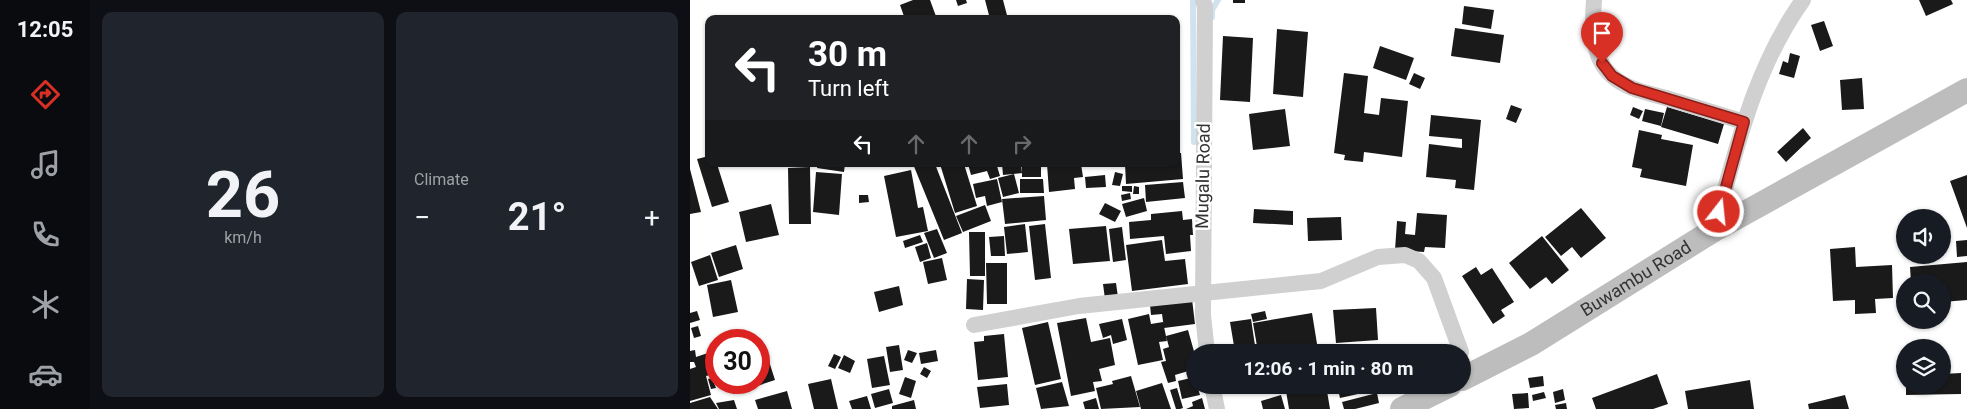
<!DOCTYPE html>
<meta charset="utf-8">
<style>
body{margin:0;font-family:Roboto,sans-serif;background:#20242c;color:#f1f3f6;height:100vh;display:flex;flex-direction:column;font-size:19px;white-space:nowrap}
*{box-sizing:border-box;margin:0}
p{font-size:16px;color:#9ea1a6}
.icon{flex:none;width:28px;height:28px;fill:none;stroke:currentColor;stroke-width:2;stroke-linecap:round;stroke-linejoin:round}
.map{position:relative;flex:1;overflow:hidden}
.panel{display:flex;flex-direction:column;gap:12px;padding:12px;background:#0d0f14;width:600px}
.panel>*{flex:none}
.guide{position:absolute;left:15px;top:15px;width:475px;height:152px;border-radius:10px;box-shadow:0 1px 4px #0004;background:#202124;color:#fff;overflow:hidden}
.controls{position:absolute;left:1206px;top:209px;display:grid;gap:10px}
.controls a{display:grid;place-items:center;width:55px;height:55px;border-radius:50%;background:#171b24;box-shadow:0 1px 4px #0004;font-size:25px}
.speed{position:absolute;left:15px;top:329px;display:flex;gap:10px;font-size:25px;font-weight:700;text-align:center}
.speed>*{display:grid;place-content:center;width:65px;height:65px;border-radius:50%;background:#171b24;box-shadow:0 1px 4px #0004;line-height:1}
.speed .limit{border:8px solid #d22;background:#fff;color:#111}
.pin{position:absolute;display:grid;place-items:center;width:42px;height:42px;color:#fff;margin:-51px -21px;border-radius:50% 50% 50% 0;rotate:-45deg;box-shadow:0 0 5px #0007}
.pin .icon{rotate:45deg}
.me{position:absolute;width:55px;margin:-28px;rotate:16deg;stroke-linejoin:round;filter:drop-shadow(0 0 4px #0008)}
.turn{display:flex;align-items:center;gap:18px;height:105px;padding:0 20px;font-size:22px}
.turn .icon{width:65px;height:65px;stroke-width:2.5}
.turn b{display:block;font-size:35px;line-height:42px}
.lanes{display:flex;align-items:center;height:48px;padding:0 20px;background:#0003;justify-content:center;gap:25px;direction:ltr}
.lanes .off{opacity:.35}
.big{font-size:38px;font-weight:700;line-height:1.1}
.panel .tile{flex:1;display:flex;flex-direction:column;justify-content:center;gap:8px;min-width:0;padding:0 18px;border-radius:10px;background:#20242c}
.panel .dial{align-items:center;gap:0}
.dial b{font-size:65px;line-height:1}
.heat{display:flex;justify-content:space-between;align-items:center;font-size:28px;direction:ltr}
.panel .tiles{flex:1;display:grid;gap:12px;grid-template-columns:repeat(2,1fr)}
.trip{position:absolute;left:496px;top:344px;width:285px;height:50px;border-radius:25px;background:#171b24;box-shadow:0 1px 4px #0004;font-weight:700;line-height:50px;text-align:center}
main{display:flex;flex:1;min-height:0}
.dock{display:flex;flex-direction:column;width:90px;justify-content:space-around;align-items:center;background:#090b0e;color:#9ea1a6}
.dock .icon{width:35px;height:35px}
.dock .selected{color:#d93025}
.dock b{font-size:22px;color:#f1f3f6}
.map>svg:first-child{display:block}
</style>
<main>
<nav class="dock">
<b>12:05</b>
<svg class="icon selected" aria-label="directions" viewBox="0 0 24 24"><path d="M12 3l9 9-9 9-9-9zM9 14v-3h6M13 9l2 2-2 2"/></svg>
<svg class="icon" aria-label="music" viewBox="0 0 24 24"><path d="M9 18V5l10-2v13"/><circle cx="6" cy="18" r="3"/><circle cx="16" cy="16" r="3"/></svg>
<svg class="icon" aria-label="phone" viewBox="0 0 24 24"><path d="M5 4h4l2 5-3 2q2 4 5 5l2-3 5 2v4C11 20 4 13 5 4z"/></svg>
<svg class="icon" aria-label="climate" viewBox="0 0 24 24"><path d="M12 3v18M4 7l16 10M4 17L20 7"/></svg>
<svg class="icon" aria-label="car" viewBox="0 0 24 24"><path d="M5 17H2v-5l4-1 3-4h7l3 4 3 1v5h-3M9 17h6M6 11h13"/><circle cx="7" cy="17" r="2"/><circle cx="17" cy="17" r="2"/></svg>
</nav>
<section class="panel">
<div class="tiles">
<div class="tile dial"><b>26</b><p>km/h</p></div>
<div class="tile"><p>Climate</p>
<div class="heat"><a>−</a><b class="big">21°</b><a>+</a></div>
</div>
</div>
</section>
<div class="map">
<svg width="1277" height="409" viewBox="0 0 1277 409">
<rect width="100%" height="100%" fill="#fff"/>
<g fill="none" stroke-linecap="round" stroke-linejoin="round">
<path stroke="#cfe2ee" stroke-width="6" d="M503 0 504 142
M522 17V10L528 0"/>
</g>
<path fill="#1a1a1a" d="M223 0H240L247 19H215L210 5Z
M266 0H276L277 3 268 6Z
M295 0H313L318 19H300Z
M543 0H555V3H543Z
M1229 0H1261L1263 4 1236 16Z
M774 6 804 10 801 29 772 24Z
M1134 21 1143 46 1130 51 1121 25Z
M765 28 814 35 810 63 761 56Z
M587 29 618 32 613 97 583 94Z
M533 36 563 38 560 102 530 100Z
M690 46 724 58 716 80 683 68Z
M1100 53 1110 56 1104 78 1089 74 1093 61 1098 63Z
M654 73 678 76 674 113 689 115 691 98 718 101 712 157 674 152 673 162 654 160 655 155 644 153Z
M724 73 735 78 730 89 719 84Z
M1172 78 1174 109 1152 110 1150 80Z
M821 105 832 109 826 123 816 119Z
M943 107 953 111 949 119 940 115Z
M977 107 1034 124 1028 144 971 127Z
M595 109 600 146 563 150 559 114Z
M955 109 974 113 971 126 952 121Z
M741 115 791 120 784 190 765 188 766 180 736 177 739 144 772 148V139L739 136Z
M1113 128 1121 138 1096 162 1087 152Z
M949 130 972 135 971 139 1003 145 996 186 950 177 952 169 942 167Z
M486 153H491L493 179 436 184 435 164H486Z
M19 156V164H27L39 202 22 207 7 159Z
M128 164H155L154 172 127 168Z
M223 164H245L272 233 254 240Z
M250 164H274L287 206 265 213Z
M278 164H312L307 166 310 176 300 179 297 171 281 175Z
M312 164H331L332 173 313 175Z
M332 164H351V177H332Z
M357 164H391L393 177 384 178 385 189 359 192Z
M120 167 121 224H99L98 168Z
M0 169 11 212 0 214Z
M221 170 228 208 233 207 238 231 206 237 194 176Z
M126 172 152 174 149 215 123 212Z
M425 172 433 174 430 186 422 185Z
M324 174 329 193 313 197 308 178Z
M415 175 416 187 396 188 395 177Z
M1277 175V228L1260 181Z
M307 179 312 202 297 206 295 196 286 198 283 184Z
M330 179H353L354 193H330Z
M493 182 495 198 456 202 455 185Z
M432 186H442V192L432 191Z
M444 186 449 187V194H443Z
M440 193 441 199 432 201 431 195Z
M169 195H178L179 202 169 203Z
M354 196 356 220 315 224 312 199Z
M454 198 457 211 436 217 432 204Z
M415 203 431 211 425 222 409 214Z
M81 204 89 235 56 242 49 212Z
M295 205 301 221 273 232 266 216Z
M891 208 916 238 891 258 882 247 871 256 855 237Z
M564 209 603 211V225L563 223Z
M492 211 493 220 502 219 503 235H500L501 251 476 254 474 236 440 239 439 222 461 220V214Z
M727 213 757 215 755 248 735 247 734 252 705 250 707 221 716 222 715 234 725 235Z
M651 217 652 240 618 241 617 218Z
M335 224 338 252 317 254 314 227Z
M355 224 361 278 345 280 339 226Z
M416 226 420 261 383 264 379 229Z
M432 227 436 260 423 262 419 229Z
M247 229 257 253 244 258 234 233Z
M279 232H295V276H280Z
M230 235 233 242 215 248 213 241Z
M314 236 315 256H301L299 237Z
M852 236 879 270 862 284 856 277 840 289 819 263Z
M472 240 475 261 495 259 498 284 442 291 436 245Z
M1277 240V256L1267 257 1266 241Z
M237 243 241 258 230 262 225 247Z
M46 245 53 269 29 277 21 253Z
M1165 247 1166 267 1202 265 1203 298 1185 299 1186 313 1165 314V300L1143 301 1140 249Z
M20 255 28 280 9 286 1 262Z
M252 258 257 280 238 284 233 262Z
M1277 262V300L1252 302V282H1221L1220 267Z
M296 263H317V304H297Z
M786 267 791 275 802 268 824 302 811 310 815 316 803 324 772 276Z
M277 279 294 280 293 310 276 309Z
M41 280 48 312 23 317 17 285Z
M426 283 428 297 415 299 413 284Z
M209 286 213 305 189 312 184 292Z
M502 299 505 324 474 328 472 314 461 315 460 305Z
M686 308 688 340 646 343 643 310Z
M7 311 10 320 0 323V313Z
M575 311 577 319 563 322 561 314Z
M622 313 628 350 613 352H568L563 323Z
M459 314 461 324 473 322 477 341 469 342 473 360 448 365 438 319Z
M396 318 401 342 420 338 425 365 409 369 412 381 403 382 405 391 381 396 367 323Z
M432 319 437 340 423 344 421 335 413 338 409 324Z
M561 319 566 352H545L540 322Z
M358 322 371 379 345 385 332 328Z
M8 326 11 336 4 338 1 328Z
M498 330 505 355V369L485 375 486 381 478 383 471 362 476 361 473 349 479 347 476 336Z
M314 334 318 377 288 380 284 342 294 341V336Z
M209 345 213 370 200 372 196 347Z
M5 350 6 357 18 353 24 374 16 376 21 395 0 401V369L6 367 4 362H0V351Z
M218 350 227 353 222 363 214 360Z
M246 350 248 361 231 364 229 353Z
M144 354 151 357 145 369 138 366Z
M77 355 85 380 43 394 39 382H69V358Z
M154 355 165 361 160 373 148 368Z
M194 356 200 385 182 388 177 359Z
M234 367 241 371 237 378 230 374Z
M1271 373V394L1216 395V385H1252V374Z
M967 374 978 404 963 409H906L902 398Z
M441 376 450 407 411 409 406 388 423 384 422 381Z
M853 376 854 386 840 388 838 378Z
M215 377 226 381 221 398 209 394Z
M505 377V385H507L510 395 492 399 488 381Z
M22 378 26 388 21 389 18 379Z
M141 379 148 409H124L118 384Z
M1060 380 1064 409H998L995 391Z
M372 382 379 406 351 409 346 388Z
M472 383 481 409H451L446 391Z
M317 384 319 405 290 408 287 387Z
M572 385H602L603 388 573 392Z
M626 385H636L640 409H599L596 391Z
M647 385H685L686 390 650 398Z
M487 388 493 408 490 409H486L480 390Z
M199 389 203 403 185 408 181 394Z
M873 389 875 400 865 403 863 392Z
M97 391 102 409H68L65 400Z
M854 392 856 398 843 401 842 395Z
M687 393 689 403 665 409H654L652 402Z
M838 393 839 408 824 409 822 394Z
M591 395 595 409H573L571 401Z
M1155 395 1159 409H1119L1118 404Z
M177 396 181 409H162L159 401Z
M20 397 28 409H0V403Z
M406 398 409 409H395L393 402Z
M512 398 515 409H496L503 406 502 402Z
M44 400 47 409H29L26 403Z
M224 400 226 409H202V406Z
M876 403 877 409H866L865 405Z"/>
<g fill="none" stroke-linecap="round" stroke-linejoin="round">
<path stroke="#d0d0d0" stroke-width="16" d="M513 0 515 7 513 315 517 352
M904 0C902 25 901 58 922 76 936 89 958 93 976 98 1002 106 1028 114 1054 122
M1024 230C1046 150 1064 68 1113 0
M284 325 389 306 631 281 688 257 715 255 729 261 744 278 771 352
M522 385 527 409"/>
<g stroke="#bdbdbd" stroke-width="24">
<path id="s1" d="M772 379 841 344 1024 230 1277 90"/>
<path d="M712 409 760 385"/>
</g>
</g>
<g fill="none" stroke-linecap="round" stroke-linejoin="round">
<g stroke="#8d1f18" stroke-width="12">
<path id="route" d="M912 63 922 76 942 88 1054 122 1029 212"/>
</g>
<use href="#route" stroke="#d93025" stroke-width="9"/>
</g>
<g text-anchor="middle" stroke-width="5" stroke-linejoin="round" paint-order="stroke">
<g font-size="18" fill="#333" stroke="#fff">
<text transform="translate(513 176) rotate(-89)" y="6">Mugalu Road</text>
<text dy="6" stroke="none"><textPath href="#s1" startOffset="201">Buwambu Road</textPath></text>
</g>
</g>
</svg>
<div class="controls">
<a><svg class="icon" aria-label="sound" viewBox="0 0 24 24"><path d="M4 9h4l5-4v14l-5-4H4zM17 9q2 3 0 6"/></svg></a>
<a><svg class="icon" aria-label="search" viewBox="0 0 24 24"><circle cx="10" cy="10" r="6"/><path d="M15 15l6 6"/></svg></a>
<a><svg class="icon" aria-label="layers" viewBox="0 0 24 24"><path d="M12 4l9 5-9 5-9-5zM3 14l9 5 9-5"/></svg></a>
</div>
<div class="speed"><div class="limit">30</div></div>
<div class="pin" style="left:912px;top:63px;background:#d93025"><svg class="icon" aria-label="arrive" viewBox="0 0 24 24"><path d="M6 21V4h12l-3 4 3 4H6"/></svg></div>
<svg class="me" style="left:1029px;top:212px" viewBox="-20 -20 40 40"><circle r="17" fill="#d93025" stroke="#fff" stroke-width="3"/><path d="M0-11L8 9 0 5-8 9z" fill="#fff"/></svg>
<div class="trip">12:06 · 1 min · 80 m</div>
<div class="guide">
<div class="turn"><svg class="icon" aria-label="left" viewBox="0 0 24 24"><path d="M17 20v-9H6M10 6l-5 5 5 5"/></svg><div><b>30 m</b>Turn left</div></div>
<div class="lanes"><svg class="icon" aria-label="left" viewBox="0 0 24 24"><path d="M17 20v-9H6M10 6l-5 5 5 5"/></svg><svg class="icon off" aria-label="ahead" viewBox="0 0 24 24"><path d="M12 20V5M6 11l6-6 6 6"/></svg><svg class="icon off" aria-label="ahead" viewBox="0 0 24 24"><path d="M12 20V5M6 11l6-6 6 6"/></svg><svg class="icon off" aria-label="right" viewBox="0 0 24 24"><path d="M7 20v-9h11M14 6l5 5-5 5"/></svg></div>
</div>
</div>
</main>
